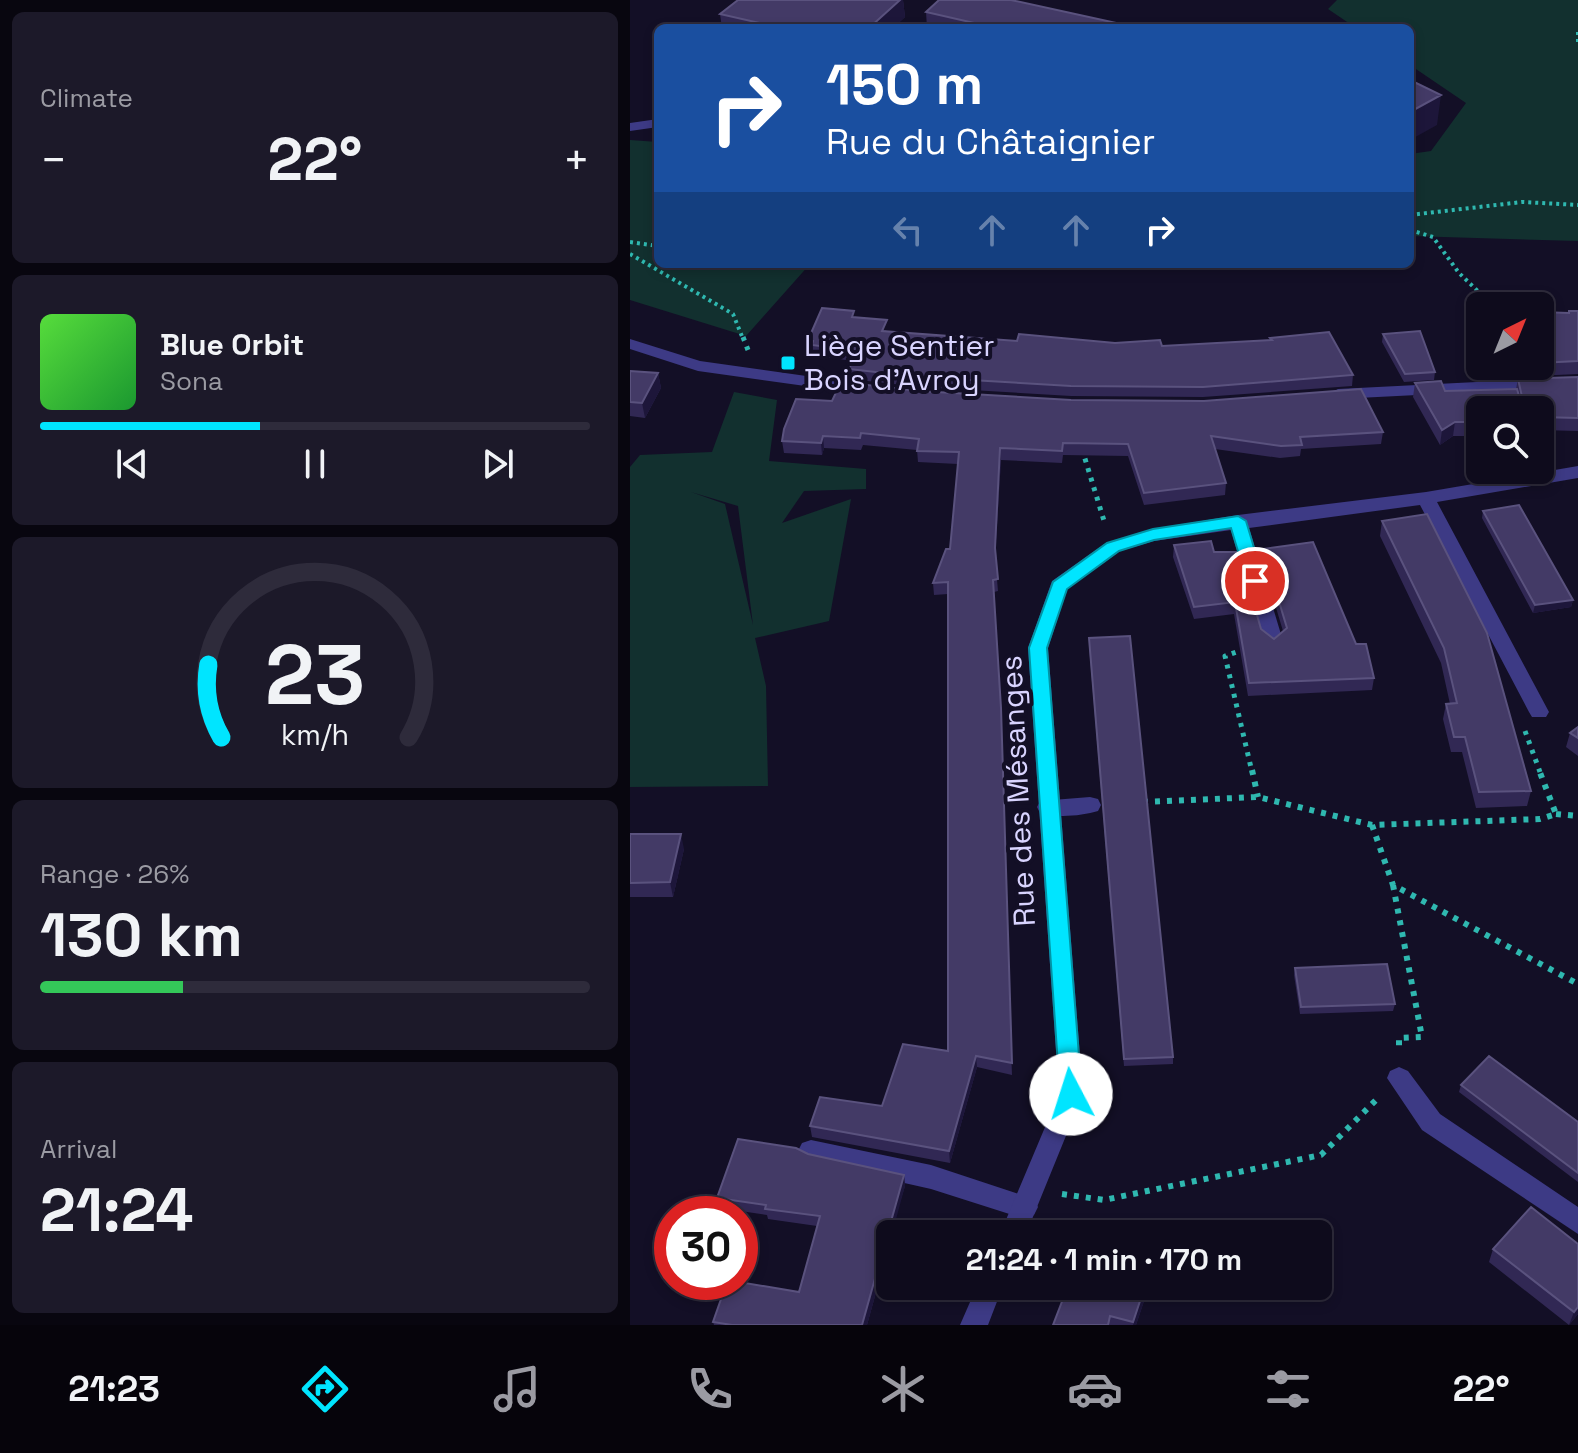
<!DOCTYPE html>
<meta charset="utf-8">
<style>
body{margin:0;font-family:"Space Grotesk",sans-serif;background:#1c1929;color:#f1f3f6;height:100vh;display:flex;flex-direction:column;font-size:30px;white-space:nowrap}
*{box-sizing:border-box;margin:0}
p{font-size:26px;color:#9b9ba3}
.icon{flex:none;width:44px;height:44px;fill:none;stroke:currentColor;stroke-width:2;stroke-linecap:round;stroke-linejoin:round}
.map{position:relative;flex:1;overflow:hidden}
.details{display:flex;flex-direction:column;gap:12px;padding:12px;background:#08060f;width:630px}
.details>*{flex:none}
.guide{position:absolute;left:24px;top:24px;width:760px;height:244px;border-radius:12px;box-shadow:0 4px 12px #0003,0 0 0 2px #2e2b3b;background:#1a4fa0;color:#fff;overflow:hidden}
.needle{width:52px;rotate:43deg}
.buttons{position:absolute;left:836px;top:292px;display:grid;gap:16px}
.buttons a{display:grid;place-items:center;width:88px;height:88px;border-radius:12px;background:#0e0b1c;box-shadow:0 4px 12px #0003,0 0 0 2px #2e2b3b;font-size:40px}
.speed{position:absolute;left:24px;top:1196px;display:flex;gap:16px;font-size:40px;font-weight:700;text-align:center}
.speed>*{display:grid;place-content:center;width:104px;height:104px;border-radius:50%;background:#0e0b1c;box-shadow:0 4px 12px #0003,0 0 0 2px #2e2b3b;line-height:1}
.speed .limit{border:12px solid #d22;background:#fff;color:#111}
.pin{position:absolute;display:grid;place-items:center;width:68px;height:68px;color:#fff;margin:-34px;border:4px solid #fff;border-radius:50%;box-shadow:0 2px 8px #0007}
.me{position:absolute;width:88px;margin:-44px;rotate:355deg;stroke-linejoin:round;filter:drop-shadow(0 0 6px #0008)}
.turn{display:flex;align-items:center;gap:28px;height:168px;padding:0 40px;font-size:36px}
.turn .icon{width:104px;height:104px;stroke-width:2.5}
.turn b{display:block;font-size:56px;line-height:68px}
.lanes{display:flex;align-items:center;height:76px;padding:0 40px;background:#0003;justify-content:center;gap:40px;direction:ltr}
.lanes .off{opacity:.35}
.big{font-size:60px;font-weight:700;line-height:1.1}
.details .widget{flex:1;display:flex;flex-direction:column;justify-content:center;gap:12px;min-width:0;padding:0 28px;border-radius:12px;background:#1c1929}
.details .dial{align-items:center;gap:0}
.dial svg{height:208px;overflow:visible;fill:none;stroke:#2e2b3b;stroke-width:7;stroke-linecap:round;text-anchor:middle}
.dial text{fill:#f1f3f6;stroke:none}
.song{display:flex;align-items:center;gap:24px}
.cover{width:96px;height:96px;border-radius:12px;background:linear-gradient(135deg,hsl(110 70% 55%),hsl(130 70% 35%))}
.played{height:8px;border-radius:4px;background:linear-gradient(90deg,#00e5ff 40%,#2e2b3b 40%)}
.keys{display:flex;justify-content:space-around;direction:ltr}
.heat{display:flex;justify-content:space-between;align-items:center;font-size:44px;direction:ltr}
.charge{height:12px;border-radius:6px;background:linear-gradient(90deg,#34c759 26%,#2e2b3b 0)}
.trip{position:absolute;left:246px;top:1220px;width:456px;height:80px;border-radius:12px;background:#0e0b1c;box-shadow:0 4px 12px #0003,0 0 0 2px #2e2b3b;font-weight:700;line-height:80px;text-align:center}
.dock{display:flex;height:128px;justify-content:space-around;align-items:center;background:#06040b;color:#9b9ba3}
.dock .icon{width:56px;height:56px}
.dock .on{color:#00e5ff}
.dock b{font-size:36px;color:#f1f3f6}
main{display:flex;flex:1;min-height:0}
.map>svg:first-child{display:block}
</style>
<main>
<section class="details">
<div class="widget"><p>Climate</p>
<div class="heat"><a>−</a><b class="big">22°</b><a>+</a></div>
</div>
<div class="widget">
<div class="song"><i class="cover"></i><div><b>Blue Orbit</b><p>Sona</p></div></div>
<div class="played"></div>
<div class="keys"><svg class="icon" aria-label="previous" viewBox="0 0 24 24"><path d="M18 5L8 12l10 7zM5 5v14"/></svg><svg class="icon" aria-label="pause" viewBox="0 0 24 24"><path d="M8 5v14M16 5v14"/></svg><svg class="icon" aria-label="next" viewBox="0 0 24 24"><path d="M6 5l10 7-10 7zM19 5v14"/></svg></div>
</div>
<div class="widget dial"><svg viewBox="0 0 100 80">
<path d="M14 69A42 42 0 1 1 86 69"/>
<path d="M14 69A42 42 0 0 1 9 41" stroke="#00e5ff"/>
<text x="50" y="56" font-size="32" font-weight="700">23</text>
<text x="50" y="72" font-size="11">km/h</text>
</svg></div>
<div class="widget"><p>Range · 26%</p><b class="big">130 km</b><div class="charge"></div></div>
<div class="widget"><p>Arrival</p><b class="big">21:24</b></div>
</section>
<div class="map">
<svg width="948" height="1325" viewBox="0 0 948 1325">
<rect width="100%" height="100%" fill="#130f26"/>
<path fill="#12302f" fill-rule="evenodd" d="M707 0H948V241L780 236V154L801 151 836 103 780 65V28H726L698 9Z
M0 140 28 142V264H180L116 336 0 300Z
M104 392 147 400 139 461 236 469V489L174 491 152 523 221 499 199 621 125 638 136 686 138 786 0 787V467L10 455 82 452ZM61 492 108 506 123 625 95 504Z"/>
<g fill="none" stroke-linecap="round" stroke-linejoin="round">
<path stroke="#2fb8b0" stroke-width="4" stroke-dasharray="3 4" stroke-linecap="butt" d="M948 32V45
M780 215 892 202 948 205
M780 230 803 237 829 273 856 299 854 306
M0 242 28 246
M0 254 103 314 113 339
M848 339 850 329"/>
<path stroke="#2fb8b0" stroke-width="5" stroke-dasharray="4 6" stroke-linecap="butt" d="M113 337 118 350
M848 337 845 354 850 357
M452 449 475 524
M615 649 595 656 622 772
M895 731 910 772"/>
<path stroke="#2fb8b0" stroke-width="6" stroke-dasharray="5 7" stroke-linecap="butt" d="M622 770 628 797
M513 802 628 797 742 825 910 819 926 814 909 770
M926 814 948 816
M742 825 763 885 948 984
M763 885 792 1037 769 1038V1051
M432 1194 474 1200 691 1155 749 1097"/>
<path fill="#3d3a85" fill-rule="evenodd" d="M460 797 468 799 471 805 468 811C452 816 426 818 410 813L407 807 410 801Z
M181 1140 301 1165 404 1199 408 1207 404 1215 395 1219 301 1189 181 1162 172 1159 168 1151 172 1143Z"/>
<path fill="#3d3a85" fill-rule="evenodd" d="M28 119V127L0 131V123Z
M0 339 70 361 233 384 242 389 233 394 68 371 0 349Z
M948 377V387L708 399 699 394 708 389Z
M948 466V478L807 502 919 712 916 717H902L899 712 790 505 619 528 653 641 643 648 633 641 601 530 524 541 490 551 437 589 418 648 453 1094 396 1234H370L429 1094 398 648 422 581 476 543 523 529 608 515 796 492Z
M769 1067 778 1071 810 1114 948 1207V1234L792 1130 757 1078 760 1071Z
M347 1286H373L358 1325H330Z"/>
</g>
<path fill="#312854" d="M108 0H273L275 17 263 28H92L90 14Z
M296 12 509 28H297Z
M948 311V374L881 377 879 366H910V312L939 313Z
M225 318 257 331 387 341 485 343 532 346 640 340V338L723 375 722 386 573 397 441 396 290 387 220 379 219 369 222 361 183 355 182 351 180 350 178 340Z
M753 334 805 372 804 380 774 382 752 342Z
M0 371 28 373 31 388 15 418 0 416Z
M948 377V431L910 430V410H850V436H823L810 445 783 397 785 383 815 391 886 389 888 379Z
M289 391 753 432 751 444 671 449 670 456 650 458 585 449 596 483 595 495 514 505 498 456 433 455 432 463 371 460 365 557 368 591 364 592 382 1075 347 1067 320 1163 182 1137 180 1126 252 1106 318 1051V594L304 595 303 583 320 549 328 464 288 462 287 450 233 445 231 450 194 448 192 455 154 453 152 441 202 401Z
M853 511 943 600 941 607 903 613 852 518Z
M752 521 901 791 897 806 846 808 832 752H821L813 719 816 704H820L811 663 750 536Z
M544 545 584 552 631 629 644 639 653 631 632 561 633 549 726 644 744 678 742 690 618 696 604 614 564 619 543 557Z
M459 646 543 1057V1064L494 1066Z
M948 727V756L936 747 940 733Z
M0 834 54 849 43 897H0Z
M665 968 765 1004 763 1011 670 1014 664 975Z
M831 1085 948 1122V1182L829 1092Z
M178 1154 274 1175 275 1186 260 1234V1242L237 1325H84L83 1322 169 1292 187 1226 138 1219 137 1215 90 1208 87 1198Z
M863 1249 948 1314 939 1325 859 1262Z
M519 1286 506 1325H423Z"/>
<path fill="#1d163a" d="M270 0H273L275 17 263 28H239Z
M811 95 807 125 780 140V112Z
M28 373 31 388 15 418 12 403Z
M825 422 823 436 810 445 812 430Z
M193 436 194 448 192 455 191 443Z
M370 448 371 460 365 560V548Z
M943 600 941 607 903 613 905 605Z
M51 834 54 849 43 897 40 882Z
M346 1056 347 1067 320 1163 319 1151Z
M274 1175 275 1186 262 1234H260V1242L237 1325H232Z
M515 1286H519L506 1325H503Z
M948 1307V1314L939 1325 944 1312Z"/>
<path fill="#433a66" stroke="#5a527e" stroke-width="2" d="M108 0H270L239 28H152L90 14Z
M309 0H381L509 28H366L296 12Z
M780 80 811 95 780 112Z
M192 308 224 311 222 317 257 320 252 331 387 341 389 334 485 343 530 340 532 346 642 340 640 338 699 332 723 375 573 387 441 386 289 377 219 369 227 351 182 345 183 341 178 340Z
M939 311H948V361L910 363V312L939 313Z
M790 331 805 372 775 374 753 334Z
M0 371 28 373 12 403 0 402Z
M948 377V418L910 417V410H895L888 379Z
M811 381 815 391 887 389 893 410H850V422H825L812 430 785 383Z
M211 382 289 391 441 400 574 401 731 389 753 432 670 437 672 445 651 446 581 436 596 483 514 493 498 444 433 443 432 451 370 448 365 548 368 579 363 580 371 708 382 1063 346 1056 319 1151 180 1126 190 1097 252 1106 273 1044 318 1051V582L303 583 316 549H320L329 452 287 451 289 439 231 433 230 438 193 436 191 443 152 441 154 429 166 399 202 401Z
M889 505 943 600 905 605 853 511Z
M797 514 857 633 901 791 849 792 835 737H824L816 704 827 703 814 648 752 521Z
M581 541 584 552H609L631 629 644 639 657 628 633 549 683 542 726 644H736L744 678 619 683 605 602 564 607 544 545Z
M500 636 543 1057 494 1059 459 638Z
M948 727V738L940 733Z
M0 834H51L40 882 0 883Z
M757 964 765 1004 671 1007 665 968Z
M859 1056 948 1122V1173L831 1085Z
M108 1139 166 1148 178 1154 274 1175 232 1325H102L83 1322 97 1282H109L169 1292 190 1216 135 1209 136 1205 87 1198Z
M901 1207 948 1244V1307L944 1312 863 1249Z
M438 1286H515L503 1322 480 1316 478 1325H423Z"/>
<path fill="#00e5ff" stroke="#0095a6" stroke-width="2" d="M608 516 616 521 634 581 632 585H619L617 581 601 528 524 540 489 551 437 589 417 648 452 1094 449 1101 441 1104 433 1101 430 1094 399 648 423 582 477 543 523 529Z"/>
<rect fill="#00e5ff" stroke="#130f26" stroke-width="3" x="150" y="355" width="16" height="16" rx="4"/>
<g text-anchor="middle" stroke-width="8" stroke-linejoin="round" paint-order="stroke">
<g font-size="30" fill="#d9d4ff" stroke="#130f26" text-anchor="start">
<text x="174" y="356">Liège Sentier<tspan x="174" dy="34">Bois d'Avroy</tspan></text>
</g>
<g font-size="30" fill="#d9d4ff" stroke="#130f26">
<text transform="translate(388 791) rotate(-93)" y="10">Rue des Mésanges</text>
</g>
</g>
</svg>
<div class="buttons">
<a><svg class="needle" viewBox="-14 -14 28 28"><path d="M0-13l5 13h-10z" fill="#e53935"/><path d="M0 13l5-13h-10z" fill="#9b9ba3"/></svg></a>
<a><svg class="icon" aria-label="search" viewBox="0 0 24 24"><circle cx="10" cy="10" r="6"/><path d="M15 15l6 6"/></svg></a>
</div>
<div class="speed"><div class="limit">30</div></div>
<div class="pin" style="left:625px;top:581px;background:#d93025"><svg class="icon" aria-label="arrive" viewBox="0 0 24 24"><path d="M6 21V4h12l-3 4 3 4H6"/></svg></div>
<svg class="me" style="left:441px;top:1094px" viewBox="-20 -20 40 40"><circle r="19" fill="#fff"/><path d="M0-13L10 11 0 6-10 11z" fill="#00e5ff"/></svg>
<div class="trip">21:24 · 1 min · 170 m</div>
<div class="guide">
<div class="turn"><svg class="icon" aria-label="right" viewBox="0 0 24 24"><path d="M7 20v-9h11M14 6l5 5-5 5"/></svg><div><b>150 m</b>Rue du Châtaignier</div></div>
<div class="lanes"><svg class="icon off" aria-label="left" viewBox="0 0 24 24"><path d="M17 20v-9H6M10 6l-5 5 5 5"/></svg><svg class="icon off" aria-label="ahead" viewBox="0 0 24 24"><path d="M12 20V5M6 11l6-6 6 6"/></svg><svg class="icon off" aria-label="ahead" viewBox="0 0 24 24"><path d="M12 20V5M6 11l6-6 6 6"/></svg><svg class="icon" aria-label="right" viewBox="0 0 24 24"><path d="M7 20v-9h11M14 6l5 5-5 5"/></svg></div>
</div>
</div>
</main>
<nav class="dock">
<b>21:23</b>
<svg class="icon on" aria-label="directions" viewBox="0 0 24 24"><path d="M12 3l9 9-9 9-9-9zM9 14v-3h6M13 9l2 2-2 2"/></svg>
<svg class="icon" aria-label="music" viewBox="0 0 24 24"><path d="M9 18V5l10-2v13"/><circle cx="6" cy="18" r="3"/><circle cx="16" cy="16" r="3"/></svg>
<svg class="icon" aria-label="phone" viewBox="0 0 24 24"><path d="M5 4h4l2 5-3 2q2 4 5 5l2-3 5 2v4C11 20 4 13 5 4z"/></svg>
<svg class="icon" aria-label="climate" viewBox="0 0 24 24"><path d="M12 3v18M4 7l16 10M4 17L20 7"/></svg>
<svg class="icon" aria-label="car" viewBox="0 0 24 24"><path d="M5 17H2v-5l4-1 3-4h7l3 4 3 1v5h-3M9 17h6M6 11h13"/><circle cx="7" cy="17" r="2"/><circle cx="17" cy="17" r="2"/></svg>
<svg class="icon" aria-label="filters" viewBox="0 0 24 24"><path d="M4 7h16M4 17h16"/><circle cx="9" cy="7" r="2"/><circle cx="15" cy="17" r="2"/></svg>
<b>22°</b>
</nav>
